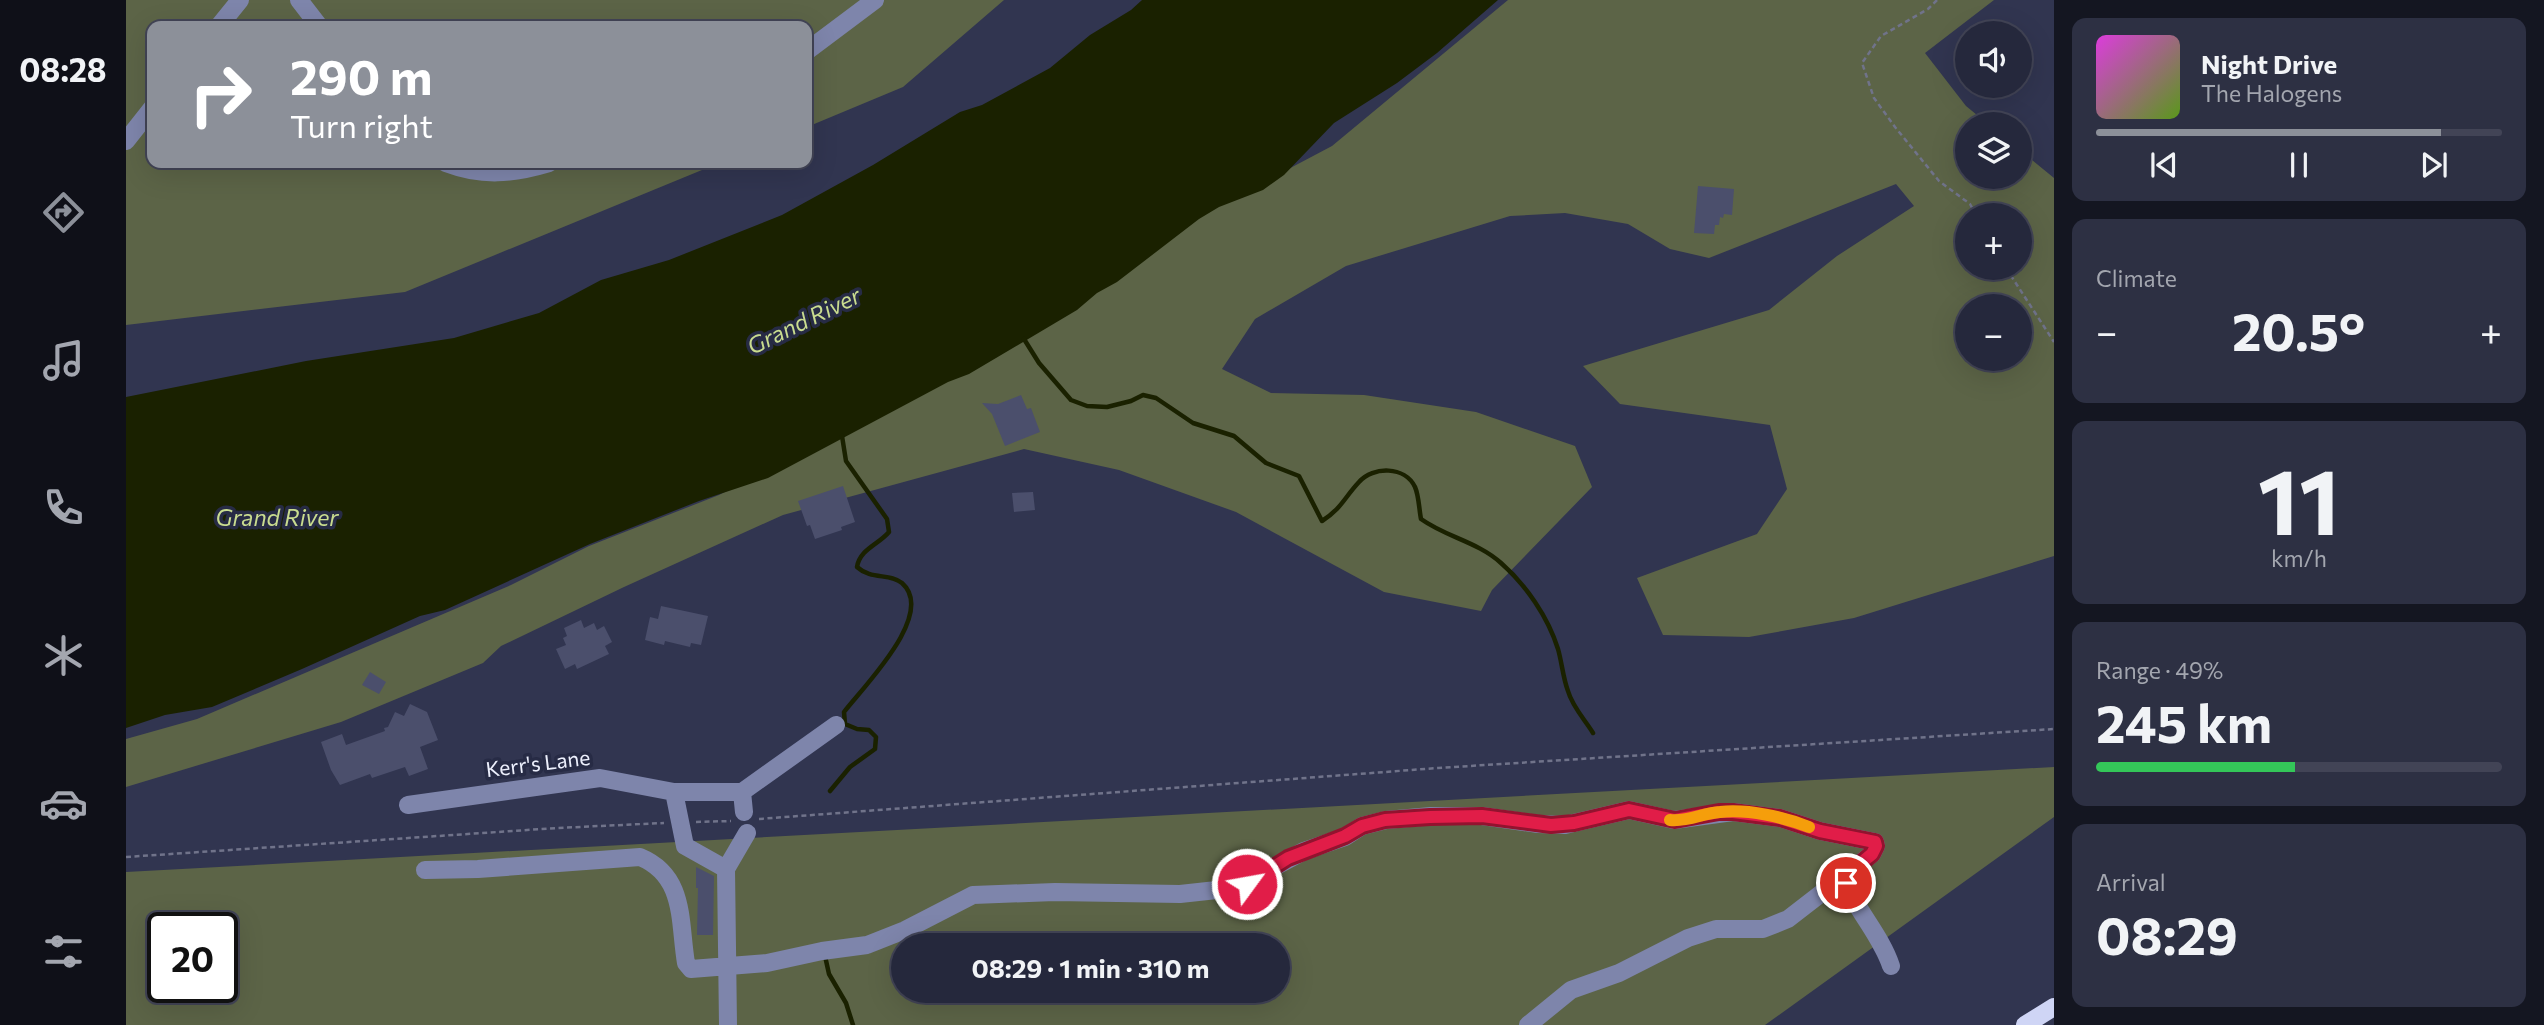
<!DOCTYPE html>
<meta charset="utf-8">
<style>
body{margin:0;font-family:Commissioner,sans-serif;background:#2d3043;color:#f1f3f6;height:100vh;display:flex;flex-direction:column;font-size:26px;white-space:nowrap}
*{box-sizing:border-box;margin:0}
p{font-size:23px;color:#a3a6af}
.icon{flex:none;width:38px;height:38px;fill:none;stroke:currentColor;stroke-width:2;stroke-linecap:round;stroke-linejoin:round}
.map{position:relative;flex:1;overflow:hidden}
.drawer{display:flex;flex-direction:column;gap:18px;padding:18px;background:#141621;width:490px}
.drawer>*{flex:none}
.banner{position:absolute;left:21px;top:21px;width:665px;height:147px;border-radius:14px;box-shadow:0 7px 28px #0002,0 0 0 2px #424456;background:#8c9099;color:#fff;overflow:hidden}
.tools{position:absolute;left:1829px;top:21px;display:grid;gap:14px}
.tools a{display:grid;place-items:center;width:77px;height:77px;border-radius:50%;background:#25283c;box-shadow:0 7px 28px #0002,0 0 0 2px #424456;font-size:35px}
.speed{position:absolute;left:21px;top:912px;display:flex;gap:14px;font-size:35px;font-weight:700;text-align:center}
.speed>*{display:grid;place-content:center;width:91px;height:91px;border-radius:50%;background:#25283c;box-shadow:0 7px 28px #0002,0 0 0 2px #424456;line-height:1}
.speed .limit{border:4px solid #111;border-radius:10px;background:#fff;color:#111}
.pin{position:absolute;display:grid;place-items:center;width:60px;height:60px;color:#fff;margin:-30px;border:4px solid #fff;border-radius:50%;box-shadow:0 2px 7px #0007}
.me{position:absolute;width:77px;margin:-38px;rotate:58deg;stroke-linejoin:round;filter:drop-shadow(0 0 5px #0008)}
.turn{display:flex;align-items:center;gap:24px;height:147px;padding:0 28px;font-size:32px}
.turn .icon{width:91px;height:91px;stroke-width:2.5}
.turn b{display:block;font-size:49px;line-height:60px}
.big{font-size:52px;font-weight:700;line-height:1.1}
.drawer .card{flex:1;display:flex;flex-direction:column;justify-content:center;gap:10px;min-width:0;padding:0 24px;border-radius:14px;background:#2d3043}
.drawer .dial{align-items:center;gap:0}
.dial b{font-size:91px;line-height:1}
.song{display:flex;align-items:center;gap:21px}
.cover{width:84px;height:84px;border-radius:10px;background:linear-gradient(135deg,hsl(300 70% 55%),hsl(90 70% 35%))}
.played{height:7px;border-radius:4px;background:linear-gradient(90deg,#8c9099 85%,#424456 85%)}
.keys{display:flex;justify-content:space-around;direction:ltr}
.heat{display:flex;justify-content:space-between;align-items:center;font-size:38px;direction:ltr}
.charge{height:10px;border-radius:5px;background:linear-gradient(90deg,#34c759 49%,#424456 0)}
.trip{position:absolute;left:765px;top:933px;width:399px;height:70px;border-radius:35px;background:#25283c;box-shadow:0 7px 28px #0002,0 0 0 2px #424456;font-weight:700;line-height:70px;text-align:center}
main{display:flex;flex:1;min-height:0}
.menu{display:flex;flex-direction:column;width:126px;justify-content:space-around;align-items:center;background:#0f1018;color:#a3a6af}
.menu .icon{width:49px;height:49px}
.menu .on{color:#8c9099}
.menu b{font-size:32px;color:#f1f3f6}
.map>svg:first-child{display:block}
</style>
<main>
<nav class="menu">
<b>08:28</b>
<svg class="icon on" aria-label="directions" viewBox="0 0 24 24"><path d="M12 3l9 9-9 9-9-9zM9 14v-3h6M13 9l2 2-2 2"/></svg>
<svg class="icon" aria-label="music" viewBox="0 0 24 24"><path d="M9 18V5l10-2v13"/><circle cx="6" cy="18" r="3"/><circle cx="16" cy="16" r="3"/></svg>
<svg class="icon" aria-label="phone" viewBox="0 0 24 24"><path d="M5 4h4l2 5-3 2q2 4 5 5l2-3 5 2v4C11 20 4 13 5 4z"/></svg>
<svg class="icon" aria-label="climate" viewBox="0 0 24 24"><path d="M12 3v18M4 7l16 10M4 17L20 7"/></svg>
<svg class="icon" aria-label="car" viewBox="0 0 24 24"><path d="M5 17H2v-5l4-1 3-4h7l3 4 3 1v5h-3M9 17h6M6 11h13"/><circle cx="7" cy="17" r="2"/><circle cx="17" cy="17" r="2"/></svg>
<svg class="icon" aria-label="filters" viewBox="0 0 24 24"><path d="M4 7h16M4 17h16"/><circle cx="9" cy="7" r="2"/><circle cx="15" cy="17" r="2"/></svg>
</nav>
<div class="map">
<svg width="1928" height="1025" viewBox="0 0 1928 1025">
<rect width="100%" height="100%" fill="#313550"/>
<path fill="#5c6447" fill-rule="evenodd" d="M0 0H878L777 87 681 127V26H26V163H593L279 292 0 325Z
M1382 0H1868L1799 53 1840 106 1862 124H1841V177H1894V150L1928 178V556L1728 618 1623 637 1537 635 1511 578 1631 534 1661 489 1644 425 1494 404 1457 366 1643 310 1711 256 1788 206 1770 184 1583 258 1544 249 1502 224 1439 213 1384 216 1220 266 1129 319 1096 369 1145 393 1238 395 1350 412 1449 446 1466 487 1366 590 1355 611 1258 592 1110 512 993 470 898 449 657 515 498 587 375 646 357 663 215 722 0 787V739L71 719 385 585 463 546 593 495 900 336 1057 225 1206 146ZM1841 215H1894V268H1841ZM1841 306H1894V359H1841Z
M1928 767V817L1639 1025H0V872ZM37 928H96V987H37ZM777 945H1152V990H777Z"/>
<path fill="#1a2100" d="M1016 0H1372L1311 53 1271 83 1208 123 1158 175 1137 190 1093 207 1073 219 991 282 971 293 951 310 843 374 822 382 642 478 573 501 464 544 319 610 294 616 176 669 86 707 39 715 0 728V397L180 361 328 338 413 313 475 280 543 260 656 215 747 165 834 112 856 105 924 68 964 35 1005 10Z"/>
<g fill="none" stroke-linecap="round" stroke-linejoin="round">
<path stroke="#1a2100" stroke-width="4.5" d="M898 339 913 363 945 400 961 406 981 407 1005 401 1017 395 1030 398 1067 423 1108 436 1140 463 1173 476 1196 521C1216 508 1218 498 1233 482 1247 466 1279 466 1289 487 1293 496 1293 509 1295 519 1320 537 1352 542 1375 563 1400 585 1422 617 1432 649 1436 663 1437 678 1442 691 1446 706 1459 720 1467 733
M704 791 724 767 749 749 750 737 743 730 731 729 719 724 718 712C737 687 811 614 776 583 764 573 745 580 731 567 734 549 752 545 763 532L761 519 720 461 716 436
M699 956 703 974 720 1003 727 1025"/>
</g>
<path fill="#4b4f6c" d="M1572 186 1608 189 1606 215 1598 214 1597 218 1594 217 1593 225H1589L1588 234 1568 233Z
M895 395 901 409 905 408 914 432 879 446 866 414 856 403 872 404Z
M717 486 729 522 715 527 716 530 689 539 684 525 681 526 672 501Z
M907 492 909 510 888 512 886 493Z
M535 606 582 616 575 645 565 643 564 647 539 641 538 645 519 640 524 617 532 619Z
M455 620 458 628 468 623 471 630 478 626 486 642 479 646 483 654 451 669 449 664 439 669 430 649 440 645 437 638 441 636 438 628Z
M244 672 260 682 253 694 236 685Z
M284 704 301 712 312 740 294 747 302 769 283 776 279 767 246 778 244 774 214 785 205 770 195 742 216 734 220 745 259 731 258 728 262 727 269 712 278 716Z
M570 867 588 876 587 935H571L572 888H570Z"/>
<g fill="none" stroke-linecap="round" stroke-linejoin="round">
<path stroke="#70738a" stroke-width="2.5" stroke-dasharray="5 3.5" stroke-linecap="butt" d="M1811 0 1802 9 1755 36 1736 63 1748 98 1769 127 1813 181 1844 204 1850 215
M1880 268 1928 342
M633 819 1312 768 1928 729
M570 822 605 821
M0 857 431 828 538 823"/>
<path stroke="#7e85ab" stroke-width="18" d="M173 0 193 26
M93 26 114 0
M681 51 749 0
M0 141 26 108
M320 163C357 177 386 174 423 163
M548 792 559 846 600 869
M282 805 474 778 548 792H616
M618 812 616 792 710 725
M299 870 352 869 514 857C560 876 553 922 560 963L565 969 641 963 696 951 741 945 779 930 847 895 929 892 1054 894 1109 888 1178 851 1219 837 1236 826 1260 820 1305 816H1356L1412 824 1439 825 1503 810 1548 820 1607 812 1654 818 1694 831 1749 842 1750 846 1746 854 1662 919 1637 929H1590L1562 938 1493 973 1445 990 1402 1025
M1718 877C1728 909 1754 933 1765 966
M602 1025 600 869 621 833"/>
<path stroke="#cfd5f5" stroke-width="18" d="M1899 1025 1928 1007"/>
</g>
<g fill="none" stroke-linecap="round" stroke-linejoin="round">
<g stroke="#92132f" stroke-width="18">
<path id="route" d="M1121 884 1162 858 1219 836 1236 826 1259 820 1304 817 1356 816 1425 825 1448 823 1503 810 1549 820 1593 812H1607L1654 818 1694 831 1749 842 1750 846 1746 854 1718 877 1720 883"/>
</g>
<use href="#route" stroke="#e11d48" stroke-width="12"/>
<path stroke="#f59e0b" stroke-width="12" d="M1544 820C1562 822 1577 813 1594 812 1623 809 1657 817 1683 827"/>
</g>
<g text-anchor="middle" stroke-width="7" stroke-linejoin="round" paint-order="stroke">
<g font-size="21" fill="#eceffc" stroke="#272b45">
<text transform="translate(412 764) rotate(-7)" y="7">Kerr's Lane</text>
</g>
<g font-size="23" font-style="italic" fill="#c9dc8f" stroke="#272b45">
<text transform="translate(678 321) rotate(-26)" y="8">Grand River</text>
<text x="151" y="526">Grand River</text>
</g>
</g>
</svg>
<div class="tools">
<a><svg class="icon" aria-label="sound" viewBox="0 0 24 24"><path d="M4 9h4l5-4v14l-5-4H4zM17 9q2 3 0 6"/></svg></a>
<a><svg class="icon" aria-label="layers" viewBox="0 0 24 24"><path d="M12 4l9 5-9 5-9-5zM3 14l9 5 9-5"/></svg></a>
<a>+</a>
<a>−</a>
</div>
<div class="speed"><div class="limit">20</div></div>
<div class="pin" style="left:1720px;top:883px;background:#d93025"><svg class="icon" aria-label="arrive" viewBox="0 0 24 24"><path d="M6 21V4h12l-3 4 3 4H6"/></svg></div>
<svg class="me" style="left:1121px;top:884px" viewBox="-20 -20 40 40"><circle r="17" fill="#e11d48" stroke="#fff" stroke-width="3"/><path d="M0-11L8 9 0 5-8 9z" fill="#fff"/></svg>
<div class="trip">08:29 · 1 min · 310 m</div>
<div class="banner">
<div class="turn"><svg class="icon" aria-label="right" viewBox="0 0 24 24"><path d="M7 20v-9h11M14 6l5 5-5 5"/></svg><div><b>290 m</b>Turn right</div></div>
</div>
</div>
<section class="drawer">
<div class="card">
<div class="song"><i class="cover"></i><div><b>Night Drive</b><p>The Halogens</p></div></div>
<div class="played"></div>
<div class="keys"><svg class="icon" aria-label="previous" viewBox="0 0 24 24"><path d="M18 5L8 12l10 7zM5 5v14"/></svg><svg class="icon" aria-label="pause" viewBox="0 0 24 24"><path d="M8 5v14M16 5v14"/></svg><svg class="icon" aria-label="next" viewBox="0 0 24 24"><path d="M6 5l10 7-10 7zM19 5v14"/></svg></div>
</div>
<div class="card"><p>Climate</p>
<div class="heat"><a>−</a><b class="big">20.5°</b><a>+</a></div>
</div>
<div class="card dial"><b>11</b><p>km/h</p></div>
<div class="card"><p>Range · 49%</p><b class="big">245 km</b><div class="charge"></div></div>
<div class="card"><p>Arrival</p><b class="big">08:29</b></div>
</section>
</main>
